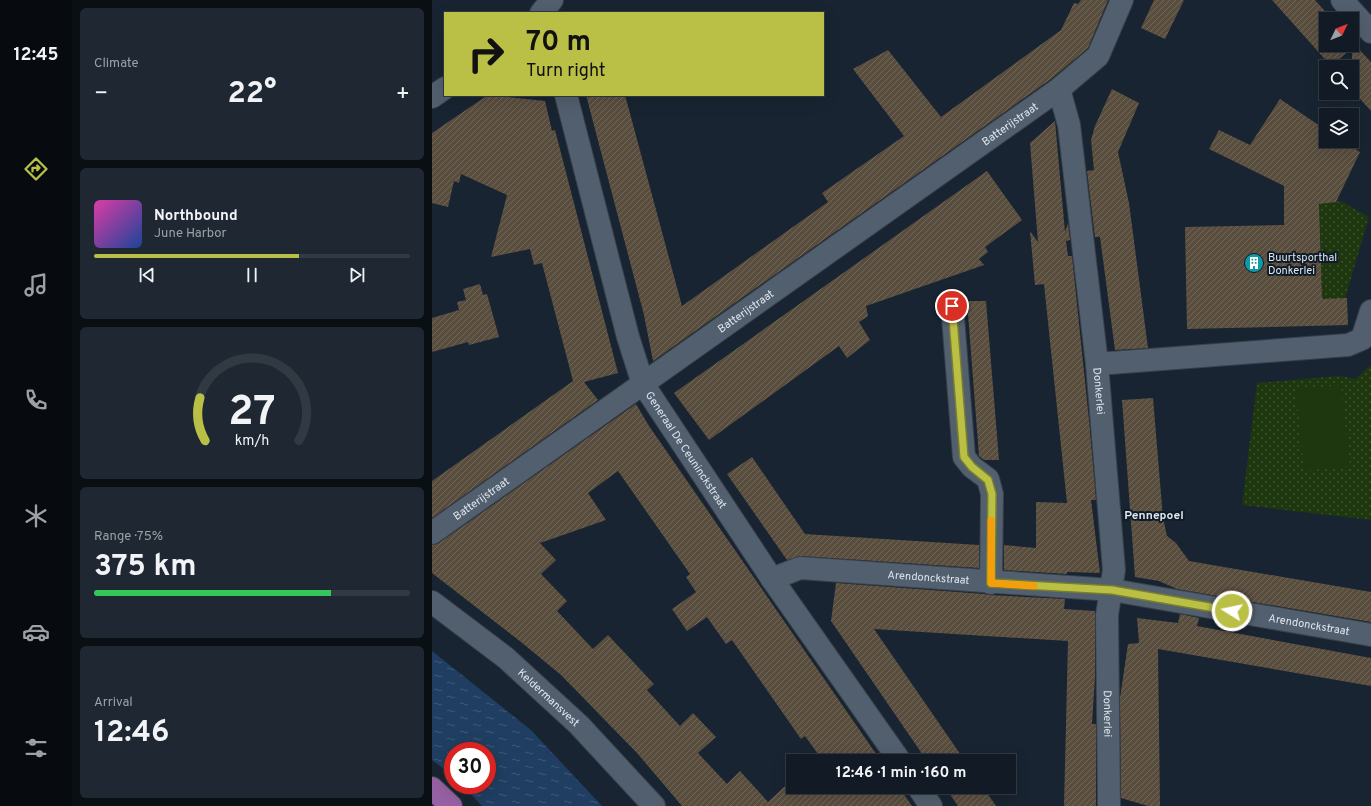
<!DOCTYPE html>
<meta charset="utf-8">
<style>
body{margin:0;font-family:Overpass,sans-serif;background:#1f2832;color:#f1f3f6;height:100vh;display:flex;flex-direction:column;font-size:15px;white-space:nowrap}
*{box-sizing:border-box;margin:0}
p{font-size:13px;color:#9ca1a7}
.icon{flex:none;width:22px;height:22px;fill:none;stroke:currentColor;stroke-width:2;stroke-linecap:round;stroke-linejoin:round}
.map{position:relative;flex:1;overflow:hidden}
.side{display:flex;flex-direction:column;gap:8px;padding:8px;background:#0a0f14;width:360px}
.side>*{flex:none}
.top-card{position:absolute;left:12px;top:12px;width:380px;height:84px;border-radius:0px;box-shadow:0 4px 16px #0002,0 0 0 1px #313942;background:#bac045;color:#111;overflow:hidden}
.needle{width:26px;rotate:47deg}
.fabs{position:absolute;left:887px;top:12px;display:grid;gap:8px}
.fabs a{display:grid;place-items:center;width:40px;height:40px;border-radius:0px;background:#121b25;box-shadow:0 4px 16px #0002,0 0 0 1px #313942;font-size:20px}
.speed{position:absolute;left:12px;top:742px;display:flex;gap:8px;font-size:20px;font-weight:700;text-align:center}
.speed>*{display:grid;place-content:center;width:52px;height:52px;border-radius:50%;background:#121b25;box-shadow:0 4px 16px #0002,0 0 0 1px #313942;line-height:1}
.speed .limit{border:6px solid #d22;background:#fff;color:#111}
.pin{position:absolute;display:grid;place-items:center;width:34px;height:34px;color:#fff;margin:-17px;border:2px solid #fff;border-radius:50%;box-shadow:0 1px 4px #0007}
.me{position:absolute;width:44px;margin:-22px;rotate:280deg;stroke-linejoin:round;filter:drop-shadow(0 0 3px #0008)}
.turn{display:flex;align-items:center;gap:14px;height:84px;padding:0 16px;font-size:18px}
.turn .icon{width:52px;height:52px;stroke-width:2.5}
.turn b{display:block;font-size:28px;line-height:34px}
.big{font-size:30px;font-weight:700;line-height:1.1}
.side .card{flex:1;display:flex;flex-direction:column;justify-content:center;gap:6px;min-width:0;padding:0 14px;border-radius:6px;background:#1f2832}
.side .dial{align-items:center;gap:0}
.dial svg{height:104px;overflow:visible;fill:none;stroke:#313942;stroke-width:7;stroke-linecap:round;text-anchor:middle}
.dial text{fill:#f1f3f6;stroke:none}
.song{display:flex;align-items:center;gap:12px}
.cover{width:48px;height:48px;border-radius:6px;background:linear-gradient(135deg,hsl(320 70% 55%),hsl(220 70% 35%))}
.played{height:4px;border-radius:2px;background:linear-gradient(90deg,#bac045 65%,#313942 65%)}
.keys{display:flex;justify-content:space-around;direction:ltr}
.heat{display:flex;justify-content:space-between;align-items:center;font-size:22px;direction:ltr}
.charge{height:6px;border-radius:3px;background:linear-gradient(90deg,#34c759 75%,#313942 0)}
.trip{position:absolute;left:354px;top:754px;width:230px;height:40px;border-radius:0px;background:#121b25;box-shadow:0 4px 16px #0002,0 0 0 1px #313942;font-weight:700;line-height:40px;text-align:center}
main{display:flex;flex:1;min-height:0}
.tab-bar{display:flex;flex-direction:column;width:72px;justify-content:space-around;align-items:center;background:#070b0f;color:#9ca1a7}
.tab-bar .icon{width:28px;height:28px}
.tab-bar .current{color:#bac045}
.tab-bar b{font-size:18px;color:#f1f3f6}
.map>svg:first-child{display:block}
</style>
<main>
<nav class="tab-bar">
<b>12:45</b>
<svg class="icon current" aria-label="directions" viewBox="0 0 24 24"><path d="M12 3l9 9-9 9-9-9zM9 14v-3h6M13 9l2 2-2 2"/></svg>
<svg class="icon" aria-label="music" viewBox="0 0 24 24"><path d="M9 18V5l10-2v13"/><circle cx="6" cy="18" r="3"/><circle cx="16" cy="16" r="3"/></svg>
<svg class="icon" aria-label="phone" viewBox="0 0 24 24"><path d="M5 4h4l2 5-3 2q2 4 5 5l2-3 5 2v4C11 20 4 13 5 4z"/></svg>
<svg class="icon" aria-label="climate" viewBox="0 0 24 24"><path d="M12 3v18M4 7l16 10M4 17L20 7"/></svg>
<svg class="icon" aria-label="car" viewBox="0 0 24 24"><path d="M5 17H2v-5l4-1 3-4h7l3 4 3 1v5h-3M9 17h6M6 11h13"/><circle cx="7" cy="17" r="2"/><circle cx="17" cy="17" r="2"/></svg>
<svg class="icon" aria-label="filters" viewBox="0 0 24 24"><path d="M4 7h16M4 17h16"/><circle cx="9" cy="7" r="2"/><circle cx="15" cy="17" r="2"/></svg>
</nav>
<section class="side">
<div class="card"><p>Climate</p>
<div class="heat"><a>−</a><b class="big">22°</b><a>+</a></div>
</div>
<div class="card">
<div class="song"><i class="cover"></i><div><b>Northbound</b><p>June Harbor</p></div></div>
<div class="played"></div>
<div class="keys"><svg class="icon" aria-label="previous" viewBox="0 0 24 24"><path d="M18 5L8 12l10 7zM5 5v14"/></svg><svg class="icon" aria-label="pause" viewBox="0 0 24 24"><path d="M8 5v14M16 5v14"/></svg><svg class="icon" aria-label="next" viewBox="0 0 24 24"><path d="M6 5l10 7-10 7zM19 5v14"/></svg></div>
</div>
<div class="card dial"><svg viewBox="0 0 100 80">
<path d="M14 69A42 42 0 1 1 86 69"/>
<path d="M14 69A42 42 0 0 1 10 36" stroke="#bac045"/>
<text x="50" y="56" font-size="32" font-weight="700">27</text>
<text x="50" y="72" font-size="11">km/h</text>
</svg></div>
<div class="card"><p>Range · 75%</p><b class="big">375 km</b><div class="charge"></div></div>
<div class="card"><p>Arrival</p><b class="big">12:46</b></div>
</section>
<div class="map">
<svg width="939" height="806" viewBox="0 0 939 806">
<defs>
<pattern id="grass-dots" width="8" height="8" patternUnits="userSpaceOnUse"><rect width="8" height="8" fill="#1e370f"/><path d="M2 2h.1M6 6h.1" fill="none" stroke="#3e5432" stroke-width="1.8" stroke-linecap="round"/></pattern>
<pattern id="water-ripples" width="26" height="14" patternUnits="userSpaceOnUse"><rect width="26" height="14" fill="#1f3e61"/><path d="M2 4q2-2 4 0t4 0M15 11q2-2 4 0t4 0" fill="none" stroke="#3f5a78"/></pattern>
<pattern id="building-hatch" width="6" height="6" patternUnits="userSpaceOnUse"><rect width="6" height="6" fill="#594d3e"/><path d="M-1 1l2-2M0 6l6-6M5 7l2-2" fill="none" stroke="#70675a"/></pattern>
</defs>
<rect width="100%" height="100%" fill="#182431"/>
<path fill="url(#grass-dots)" d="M909 201 937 217 913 299H890L887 204Z
M939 365V520L810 505 825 383 908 376 923 379Z"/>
<path fill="#1e370f" d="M909 385 918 466 872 471 864 390Z"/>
<path fill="url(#water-ripples)" d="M0 651 99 730 170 806H50L30 785H55V751H21V776L0 760Z"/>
<path fill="url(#building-hatch)" d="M649 0H676L656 48 619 79 221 361 212 315 154 95H193L250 306 396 202 390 193 472 136 421 69 456 50 509 117 629 30 642 3 646 4Z
M722 0H752L733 39 709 28Z
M840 0H883L900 19H894V45H920V41L923 45 939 62V111L920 90V48L899 66Z
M680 89 707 103 686 152 697 203 716 348 683 350 668 237H663L655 171 662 170 659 140 663 126Z
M58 95 113 101 120 131 123 130 186 373 152 382 166 400 0 518V481L141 381 110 263 102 265 98 249 59 257 75 195 29 174 27 183 22 181 16 207 0 203V133L53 97Z
M848 99 894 130V141H911L928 152 904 202 887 204 890 299 915 298 916 325 755 329 753 227 852 225V186L777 149 787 130 818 145Z
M623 121 633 232 636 223 638 240 634 241 636 256H640L657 420 664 500H659L668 573 635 572V574L572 570V545L604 548V502L635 503 612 284 603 285 598 231 606 242 598 143Z
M555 171 590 220 553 247 556 252 547 259 552 265 434 306 436 316 427 322 438 340 415 358 407 346 277 440 242 393Z
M48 284 51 295 55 294 67 337 37 345 36 342 0 352V318L27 310 25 302 34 300 31 289Z
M535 301H554L567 460H552L547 456Z
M721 398 731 518 735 536 744 543 757 561 939 592V622L745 589 727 581 703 577 690 400Z
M204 404 217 426 449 761H391L373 736 369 739 300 640 294 644 275 617 255 631 240 609 264 592 254 577 258 574 186 471 156 493 174 520 108 543 124 560 109 574 135 601 125 611 161 649 176 635 222 684 215 690 248 726 261 713 284 737 266 753 295 784 308 771 336 802 352 787H467L480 806H250L205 753 129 675 89 642 0 573V545L7 543Z
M320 457 373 534 547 545V568L369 556 355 560 295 474Z
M404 583 552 594 558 595 633 599 632 609 663 611V677L660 724H664V806H632L636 641 442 629 533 761H495L399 621Z
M748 614 767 618 765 626 939 658V686L726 649 728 806H716L689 798 688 698 696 644 707 643 705 618 746 623Z
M513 787H551L564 806H526Z"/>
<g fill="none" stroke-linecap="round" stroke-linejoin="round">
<g stroke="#38414b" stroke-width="24">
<g id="minor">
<path d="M910 0 939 32"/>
<path d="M109 13 120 0"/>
<path id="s1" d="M627 89 637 125 665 364 682 570 675 615 677 806"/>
<path id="s2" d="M134 95 196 337 211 384 340 579 468 761"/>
<path d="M0 97 13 88"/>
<path d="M520 305 532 457 540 467 556 479 560 494 559 583"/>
<path d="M665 364 916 345 930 339 939 311"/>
<path id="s3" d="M0 533 627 89 666 56 690 0"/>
<path id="s4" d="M340 579 368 568 680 590 939 635"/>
<path id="s5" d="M0 602 74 658 147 725 222 806"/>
<path d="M486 787 499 806"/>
</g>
</g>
<g stroke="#38414b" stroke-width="24">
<path id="major" d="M0 788 19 806"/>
</g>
<use href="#minor" stroke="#525f6e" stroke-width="22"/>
<use href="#major" stroke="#9661a2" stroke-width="22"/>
</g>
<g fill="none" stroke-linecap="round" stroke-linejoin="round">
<g stroke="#797d2d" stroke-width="10">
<path id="route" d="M520 306 532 457 540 467 556 480 560 494 559 583 680 590 800 611"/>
</g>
<use href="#route" stroke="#bac045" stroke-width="7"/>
<path stroke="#f59e0b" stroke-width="7" d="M559 520V583L602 586"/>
</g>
<defs>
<g id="building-disc" transform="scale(1)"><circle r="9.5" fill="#0f9aa8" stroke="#0f1b27"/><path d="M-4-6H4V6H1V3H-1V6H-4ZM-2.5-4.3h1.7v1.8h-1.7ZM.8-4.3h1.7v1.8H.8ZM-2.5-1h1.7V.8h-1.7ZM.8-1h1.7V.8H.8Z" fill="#fff"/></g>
</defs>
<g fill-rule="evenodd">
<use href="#building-disc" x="822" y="263"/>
</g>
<g text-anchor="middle" stroke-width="4" stroke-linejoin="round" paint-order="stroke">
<g font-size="11" fill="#dee6ee" stroke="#0f1b27">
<text dy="4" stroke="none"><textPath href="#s3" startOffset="708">Batterijstraat</textPath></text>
<text dy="4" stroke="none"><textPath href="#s3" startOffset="384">Batterijstraat</textPath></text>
<text dy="4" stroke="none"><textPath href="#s1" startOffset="305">Donkerlei</textPath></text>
<text dy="4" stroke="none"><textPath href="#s2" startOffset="378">Generaal De Ceuninckstraat</textPath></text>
<text dy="4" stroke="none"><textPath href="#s3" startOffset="60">Batterijstraat</textPath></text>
<text dy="4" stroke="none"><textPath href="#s4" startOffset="159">Arendonckstraat</textPath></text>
<text dy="4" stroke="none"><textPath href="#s4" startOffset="543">Arendonckstraat</textPath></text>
<text dy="4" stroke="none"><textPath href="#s5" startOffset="151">Keldermansvest</textPath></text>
<text dy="4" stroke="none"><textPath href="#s1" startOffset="629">Donkerlei</textPath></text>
</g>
<g font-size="11" fill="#dee6ee" stroke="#0f1b27" text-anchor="start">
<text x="836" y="261">Buurtsporthal<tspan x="836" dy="13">Donkerlei</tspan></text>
</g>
<g font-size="12" font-weight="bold" fill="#dee6ee" stroke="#0f1b27">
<text x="722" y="519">Pennepoel</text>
</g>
</g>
</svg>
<div class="fabs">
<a><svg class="needle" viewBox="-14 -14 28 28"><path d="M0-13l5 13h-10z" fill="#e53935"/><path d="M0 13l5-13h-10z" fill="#9ca1a7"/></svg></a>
<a><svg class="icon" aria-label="search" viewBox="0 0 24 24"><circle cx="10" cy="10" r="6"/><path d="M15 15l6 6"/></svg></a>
<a><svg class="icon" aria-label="layers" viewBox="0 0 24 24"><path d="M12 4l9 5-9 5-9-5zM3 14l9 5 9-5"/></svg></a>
</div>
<div class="speed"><div class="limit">30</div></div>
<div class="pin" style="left:520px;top:306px;background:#d93025"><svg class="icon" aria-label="arrive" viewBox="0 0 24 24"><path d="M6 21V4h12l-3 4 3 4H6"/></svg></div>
<svg class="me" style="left:800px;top:611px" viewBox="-20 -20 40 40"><circle r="17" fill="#bac045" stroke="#fff" stroke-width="3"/><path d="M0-11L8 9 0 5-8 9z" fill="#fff"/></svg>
<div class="trip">12:46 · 1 min · 160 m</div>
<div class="top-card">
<div class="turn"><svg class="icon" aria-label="right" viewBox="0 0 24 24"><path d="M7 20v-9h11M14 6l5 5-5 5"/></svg><div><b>70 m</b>Turn right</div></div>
</div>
</div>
</main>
